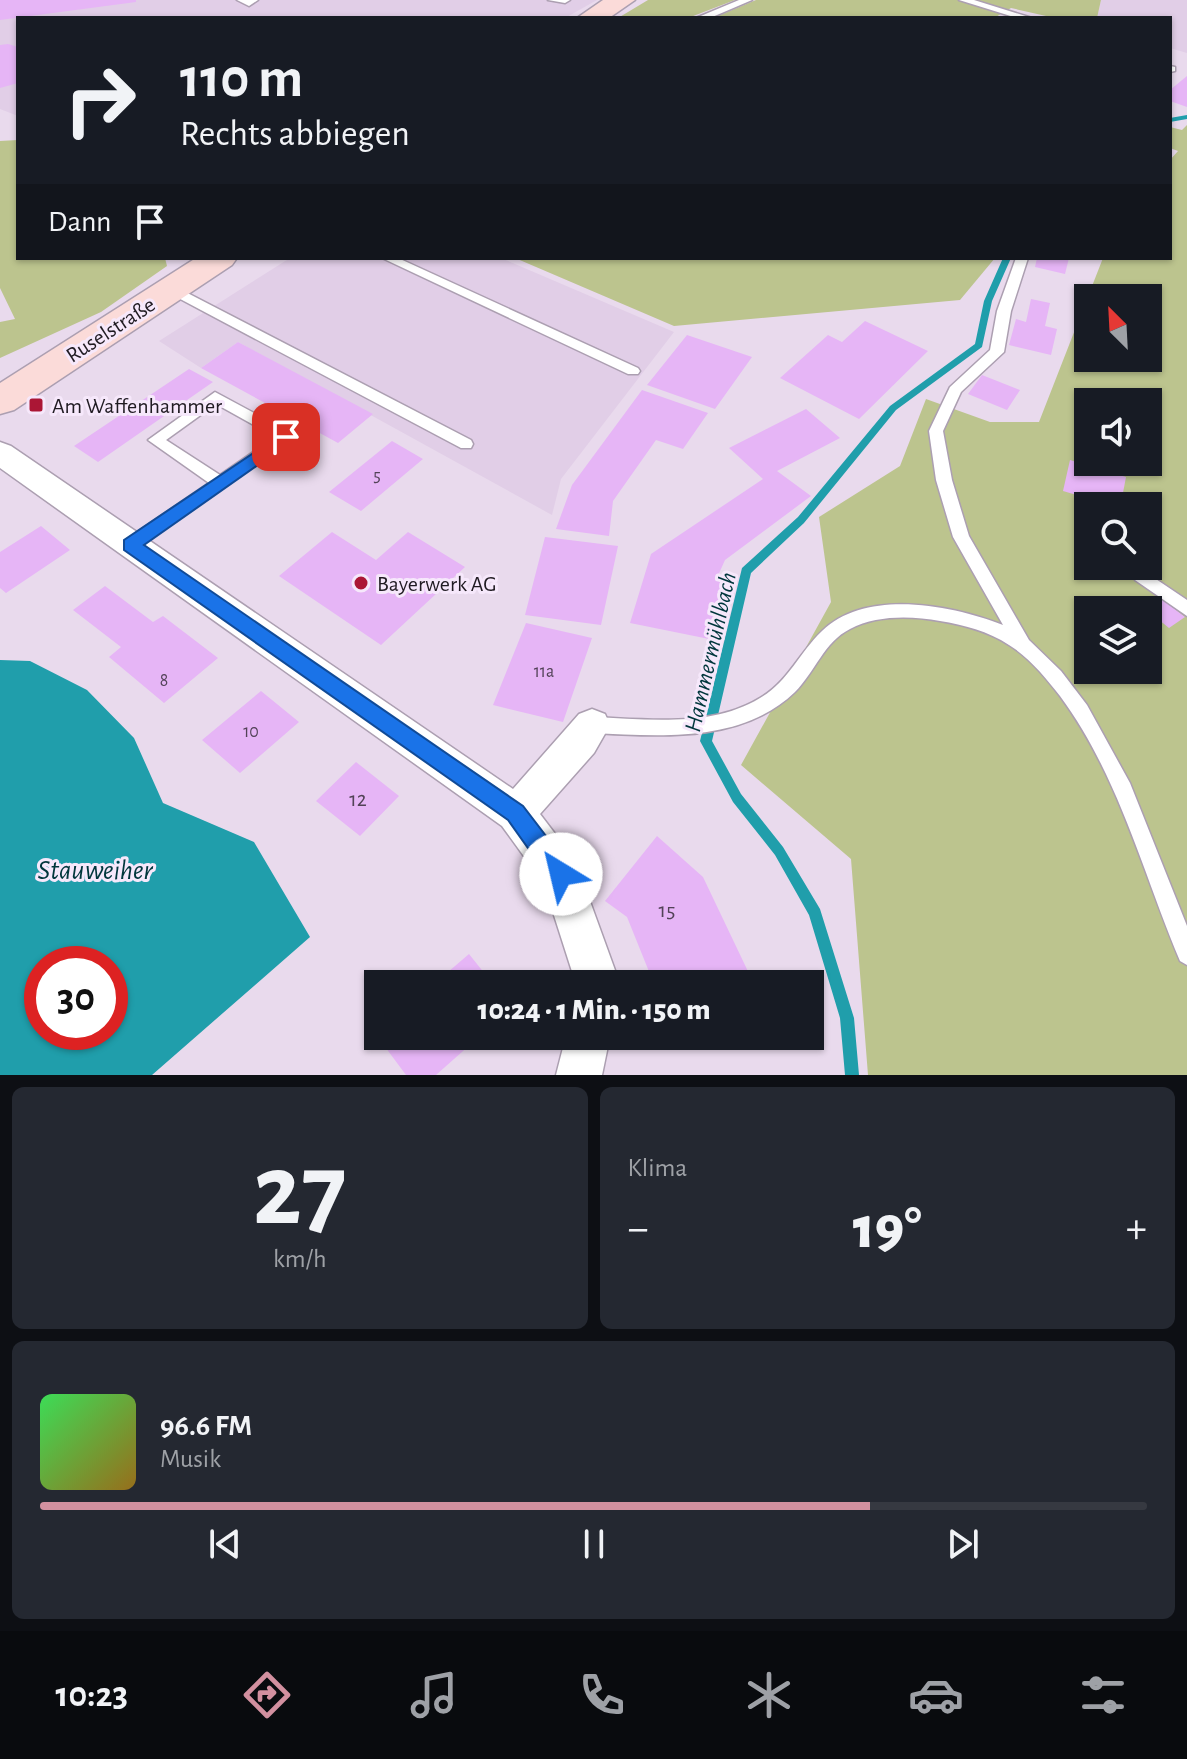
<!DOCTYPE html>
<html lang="de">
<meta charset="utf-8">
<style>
body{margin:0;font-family:"Alegreya Sans",sans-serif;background:#242831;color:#f1f3f6;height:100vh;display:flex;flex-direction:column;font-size:30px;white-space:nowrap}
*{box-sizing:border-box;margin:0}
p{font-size:26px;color:#9ea1a6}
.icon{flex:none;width:44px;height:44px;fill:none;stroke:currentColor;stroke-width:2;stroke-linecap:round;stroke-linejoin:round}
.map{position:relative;height:1075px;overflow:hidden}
.drawer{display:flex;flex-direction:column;gap:12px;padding:12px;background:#0d0f14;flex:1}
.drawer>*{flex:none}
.guide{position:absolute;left:16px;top:16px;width:1156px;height:244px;border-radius:0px;box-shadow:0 2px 6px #0004;background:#171b24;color:#f1f3f6;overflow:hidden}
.needle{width:52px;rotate:336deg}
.tools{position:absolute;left:1074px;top:284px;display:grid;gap:16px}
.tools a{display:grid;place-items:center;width:88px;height:88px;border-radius:0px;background:#171b24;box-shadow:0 2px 6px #0004;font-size:40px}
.speed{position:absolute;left:24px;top:946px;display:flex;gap:16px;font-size:40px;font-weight:700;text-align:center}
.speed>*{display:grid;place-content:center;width:104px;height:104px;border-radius:50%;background:#171b24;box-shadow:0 2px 6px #0004;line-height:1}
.speed .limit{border:12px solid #d22;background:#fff;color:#111}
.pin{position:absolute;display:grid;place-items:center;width:68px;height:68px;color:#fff;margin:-34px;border-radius:16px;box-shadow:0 4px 12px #0006}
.me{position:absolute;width:88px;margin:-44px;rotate:324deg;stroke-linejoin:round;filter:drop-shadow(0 0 6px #0008)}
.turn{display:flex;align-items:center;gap:28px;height:168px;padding:0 32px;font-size:36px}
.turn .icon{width:104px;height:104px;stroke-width:2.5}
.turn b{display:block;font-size:56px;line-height:68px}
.then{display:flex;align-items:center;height:76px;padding:0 32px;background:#0003;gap:16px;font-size:30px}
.big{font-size:60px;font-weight:800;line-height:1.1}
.drawer .tile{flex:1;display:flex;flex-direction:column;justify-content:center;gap:12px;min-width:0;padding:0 28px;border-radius:12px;background:#242831}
.drawer .dial{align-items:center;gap:0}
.dial b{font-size:104px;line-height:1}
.song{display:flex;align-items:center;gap:24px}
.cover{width:96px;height:96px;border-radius:12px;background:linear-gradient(135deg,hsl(130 70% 55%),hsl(40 70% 35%))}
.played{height:8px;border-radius:4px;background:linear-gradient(90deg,#d2909f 75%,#363941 75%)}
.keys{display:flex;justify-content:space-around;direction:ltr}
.heat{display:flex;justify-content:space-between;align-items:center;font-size:44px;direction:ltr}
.drawer .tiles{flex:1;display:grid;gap:12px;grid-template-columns:1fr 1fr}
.tile:last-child{grid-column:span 2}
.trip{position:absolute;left:364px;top:970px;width:460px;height:80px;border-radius:0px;background:#171b24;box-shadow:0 2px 6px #0004;font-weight:800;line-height:80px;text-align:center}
.tab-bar{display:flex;height:128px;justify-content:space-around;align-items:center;background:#090b0e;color:#9ea1a6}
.tab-bar .icon{width:56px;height:56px}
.tab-bar .on{color:#d2909f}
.tab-bar b{font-size:36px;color:#f1f3f6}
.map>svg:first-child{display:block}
</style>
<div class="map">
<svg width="1187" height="1075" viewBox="0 0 1187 1075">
<rect width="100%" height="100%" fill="#e9daed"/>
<path fill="#e1cee7" d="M0 0H597L565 18H18V116L0 109Z
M1101 0H1187V53L1170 48V18H1097Z
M290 258H501L674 332 561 479 552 515 238 342 201 368 159 341Z"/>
<path fill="#bcc48e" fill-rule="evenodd" d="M648 0H735L688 18H618Z
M756 0H1101L1097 18H1055L1011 8 994 18H713Z
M1187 125V1075H868L851 859 741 765 831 602 819 517 900 466 926 399 990 422H1039L1103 258H1170V160L1178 151 1170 148V127L1182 130ZM1088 298H1148V358H1088ZM1088 402H1148V462H1088ZM1088 506H1148V566H1088ZM1088 610H1148V670H1088Z
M18 140V258H165L167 266 101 312 0 358V322L15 319 0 288V141Z
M515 258H995L960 300 674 326Z"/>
<path fill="#209eab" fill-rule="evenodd" d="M0 660 30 661 87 690 134 738 163 803 254 842 310 937 152 1075H0ZM42 964H110V1032H42Z"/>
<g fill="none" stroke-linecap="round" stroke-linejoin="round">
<path fill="#209eab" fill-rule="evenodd" d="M1187 115V119L1170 122V118Z
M1003 258H1011L992 301 982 347 896 410 804 523 751 573 712 741 741 794 783 847 820 909 854 1018 859 1075H845L840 1018 809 915 775 855 733 802 700 741 742 568 798 517 890 406 975 344 984 301Z"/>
</g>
<path fill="#e6b5f6" d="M0 0H136V2L0 20Z
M8 44 18 47V83L0 88V45Z
M1187 76V107L1170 101V90Z
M1037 258H1069L1065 274 1035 267Z
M1031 299 1050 303 1045 326 1057 329 1051 355 1009 345 1016 319 1026 322Z
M865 321 928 351 859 419 780 378 828 335 842 342Z
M687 335 752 357 715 409 647 385Z
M238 342 373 414 338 443 201 368Z
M189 369 213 382 98 462 74 446Z
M982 375 1020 390 1007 410 968 394Z
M642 390 708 413 683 449 656 440 613 501 609 536 556 529 572 485Z
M806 409 840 438 777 471 811 496 725 560 716 580 729 585 719 641 630 623 651 554 763 479 729 448Z
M392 441 423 459 361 511 329 492Z
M1070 460 1126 477 1122 498 1145 506H1103L1104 503 1063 491Z
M1148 506 1160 509 1151 560 1148 559Z
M41 526 70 550 6 593 0 588V552Z
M332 532 376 560 408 532 465 567 381 645 279 576Z
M545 537 618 546 601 625 525 615Z
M105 586 153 622 163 616 218 658 164 703 109 657 121 647 73 610Z
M1158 596 1185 617 1169 628 1142 606Z
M526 623 592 638 563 722 493 705Z
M261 691 299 722 240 773 202 740Z
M356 762 399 796 360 836 316 801Z
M657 836 703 877 754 984H654L627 917 605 901Z
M469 954 493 984H434Z
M377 1036H480L436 1075H406Z
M675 1036H708L680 1050Z"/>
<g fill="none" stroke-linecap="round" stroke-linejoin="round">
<g stroke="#ac9fb1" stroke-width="3">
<path id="lane" d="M548 0H570L565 3Z
M739 0H752L710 18H696Z
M959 0H974L1032 18H1017Z
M1170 66 1175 67V71L1170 72Z
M382 258H398L638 368 640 371 638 374H628Z
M1016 258H1028L1011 311 1004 352 961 392 943 431 952 480 969 536 1029 640 1061 671 1087 705 1130 783 1187 926V965L1180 961C1142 871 1119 776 1060 696 1046 678 1029 657 1009 645 988 631 964 625 940 621 911 616 877 615 850 629 824 642 815 672 795 692 741 744 660 736 592 733L586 731 583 725 586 719 592 717C646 719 711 728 760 698 788 682 799 653 822 631 866 588 952 605 1003 625L953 537 936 480 929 431 950 387 990 350 997 311Z
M172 285 471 440 473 444 471 448H461L167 292V286Z
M215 392 291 433 293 437 136 549H124L122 545 124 541 209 483 148 440ZM216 404 275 437 220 475 166 440Z
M1141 569 1187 600V616L1135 580 1133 575 1135 570Z"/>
</g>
<g stroke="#ac9fb1" stroke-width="3">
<path id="street" d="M237 0H258L249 6Z
M0 442 11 446 513 789 579 714 592 709 605 714 610 725 594 753 540 814 575 860 620 984H576L544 884 502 826 0 468Z
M566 1036H610L602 1075H556Z"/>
</g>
<g stroke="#ac9fb1" stroke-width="3">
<path id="secondary" d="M603 0H635L609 18H577Z
M196 258H237L232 265 14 410 0 414V383Z"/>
</g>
<use href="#lane" fill="#fff" fill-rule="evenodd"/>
<use href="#street" fill="#fff" fill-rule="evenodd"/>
<use href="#secondary" fill="#fbdbd9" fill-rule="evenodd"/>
</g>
<path fill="#1a73e8" stroke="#114b97" stroke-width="2" d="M286 431 295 437 292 441 144 545 523 806 569 866 572 874 569 882 561 885 552 882 508 820 124 550V540Z"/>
<g fill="#ab1635" stroke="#f6e8fb" stroke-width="3">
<rect x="28" y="397" width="16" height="16" rx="4"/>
<circle cx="361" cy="583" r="8"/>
</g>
<g text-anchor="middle" stroke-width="6" stroke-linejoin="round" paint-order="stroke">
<g font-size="18" fill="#524257">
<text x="377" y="481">5</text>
<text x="544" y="677">11a</text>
<text x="164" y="686">8</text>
<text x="251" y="737">10</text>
</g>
<g font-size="22" fill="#201b22" stroke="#f6e8fb">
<text transform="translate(110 329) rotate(-33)" y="8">Ruselstraße</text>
</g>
<g font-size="22" fill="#201b22" stroke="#f6e8fb" text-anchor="start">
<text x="52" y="413">Am Waffenhammer</text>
<text x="377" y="591">Bayerwerk AG</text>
</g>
<g font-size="22" fill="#524257">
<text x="358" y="806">12</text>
<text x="667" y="917">15</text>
</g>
<g font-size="24" font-style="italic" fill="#00363c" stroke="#f6e8fb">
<text transform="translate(710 652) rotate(-77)" y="8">Hammermühlbach</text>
</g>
<g font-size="28" font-style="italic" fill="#00363c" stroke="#f6e8fb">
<text x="95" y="879">Stauweiher</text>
</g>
</g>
</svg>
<div class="tools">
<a><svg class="needle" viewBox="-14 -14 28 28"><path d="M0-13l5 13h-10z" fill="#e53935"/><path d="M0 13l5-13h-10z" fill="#9ea1a6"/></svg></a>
<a><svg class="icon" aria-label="sound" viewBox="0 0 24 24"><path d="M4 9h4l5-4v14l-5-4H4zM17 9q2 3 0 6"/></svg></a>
<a><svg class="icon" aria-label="search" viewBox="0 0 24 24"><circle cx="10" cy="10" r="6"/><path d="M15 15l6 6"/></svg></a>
<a><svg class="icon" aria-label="layers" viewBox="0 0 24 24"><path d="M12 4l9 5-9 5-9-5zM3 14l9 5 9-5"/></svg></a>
</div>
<div class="speed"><div class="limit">30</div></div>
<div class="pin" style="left:286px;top:437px;background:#d93025"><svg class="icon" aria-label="arrive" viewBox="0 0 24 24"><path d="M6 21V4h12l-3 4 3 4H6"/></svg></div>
<svg class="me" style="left:561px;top:874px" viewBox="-20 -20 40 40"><circle r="19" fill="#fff"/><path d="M0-13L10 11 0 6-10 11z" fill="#1a73e8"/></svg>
<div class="trip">10:24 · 1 Min. · 150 m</div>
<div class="guide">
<div class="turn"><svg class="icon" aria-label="right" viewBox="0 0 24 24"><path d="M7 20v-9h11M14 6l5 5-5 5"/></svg><div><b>110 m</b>Rechts abbiegen</div></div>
<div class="then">Dann<svg class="icon" aria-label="arrive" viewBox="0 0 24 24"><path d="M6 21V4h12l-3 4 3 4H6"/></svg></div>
</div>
</div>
<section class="drawer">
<div class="tiles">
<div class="tile dial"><b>27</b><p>km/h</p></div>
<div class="tile"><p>Klima</p>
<div class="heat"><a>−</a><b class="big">19°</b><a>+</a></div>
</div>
<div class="tile">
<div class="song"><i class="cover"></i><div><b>96.6 FM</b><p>Musik</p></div></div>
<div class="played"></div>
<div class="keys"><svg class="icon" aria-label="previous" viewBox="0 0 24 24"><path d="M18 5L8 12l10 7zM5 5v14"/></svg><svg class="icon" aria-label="pause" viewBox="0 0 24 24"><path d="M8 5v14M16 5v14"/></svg><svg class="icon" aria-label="next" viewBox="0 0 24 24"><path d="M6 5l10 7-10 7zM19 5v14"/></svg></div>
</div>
</div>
</section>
<nav class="tab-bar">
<b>10:23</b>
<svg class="icon on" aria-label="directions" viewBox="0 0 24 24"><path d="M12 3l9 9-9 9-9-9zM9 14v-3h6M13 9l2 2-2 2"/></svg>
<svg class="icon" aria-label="music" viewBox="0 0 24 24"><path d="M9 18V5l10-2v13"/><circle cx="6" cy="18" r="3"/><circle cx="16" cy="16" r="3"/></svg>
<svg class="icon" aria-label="phone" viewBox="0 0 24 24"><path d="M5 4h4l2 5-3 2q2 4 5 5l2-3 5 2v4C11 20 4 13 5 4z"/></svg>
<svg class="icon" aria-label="climate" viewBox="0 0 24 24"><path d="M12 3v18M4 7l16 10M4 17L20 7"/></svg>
<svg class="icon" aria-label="car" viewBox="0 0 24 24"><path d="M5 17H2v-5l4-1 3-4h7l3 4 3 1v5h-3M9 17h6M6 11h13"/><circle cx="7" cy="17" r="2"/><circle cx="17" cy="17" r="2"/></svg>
<svg class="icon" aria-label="filters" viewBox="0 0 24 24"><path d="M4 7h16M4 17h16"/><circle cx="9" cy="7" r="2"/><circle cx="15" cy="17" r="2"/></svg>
</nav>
